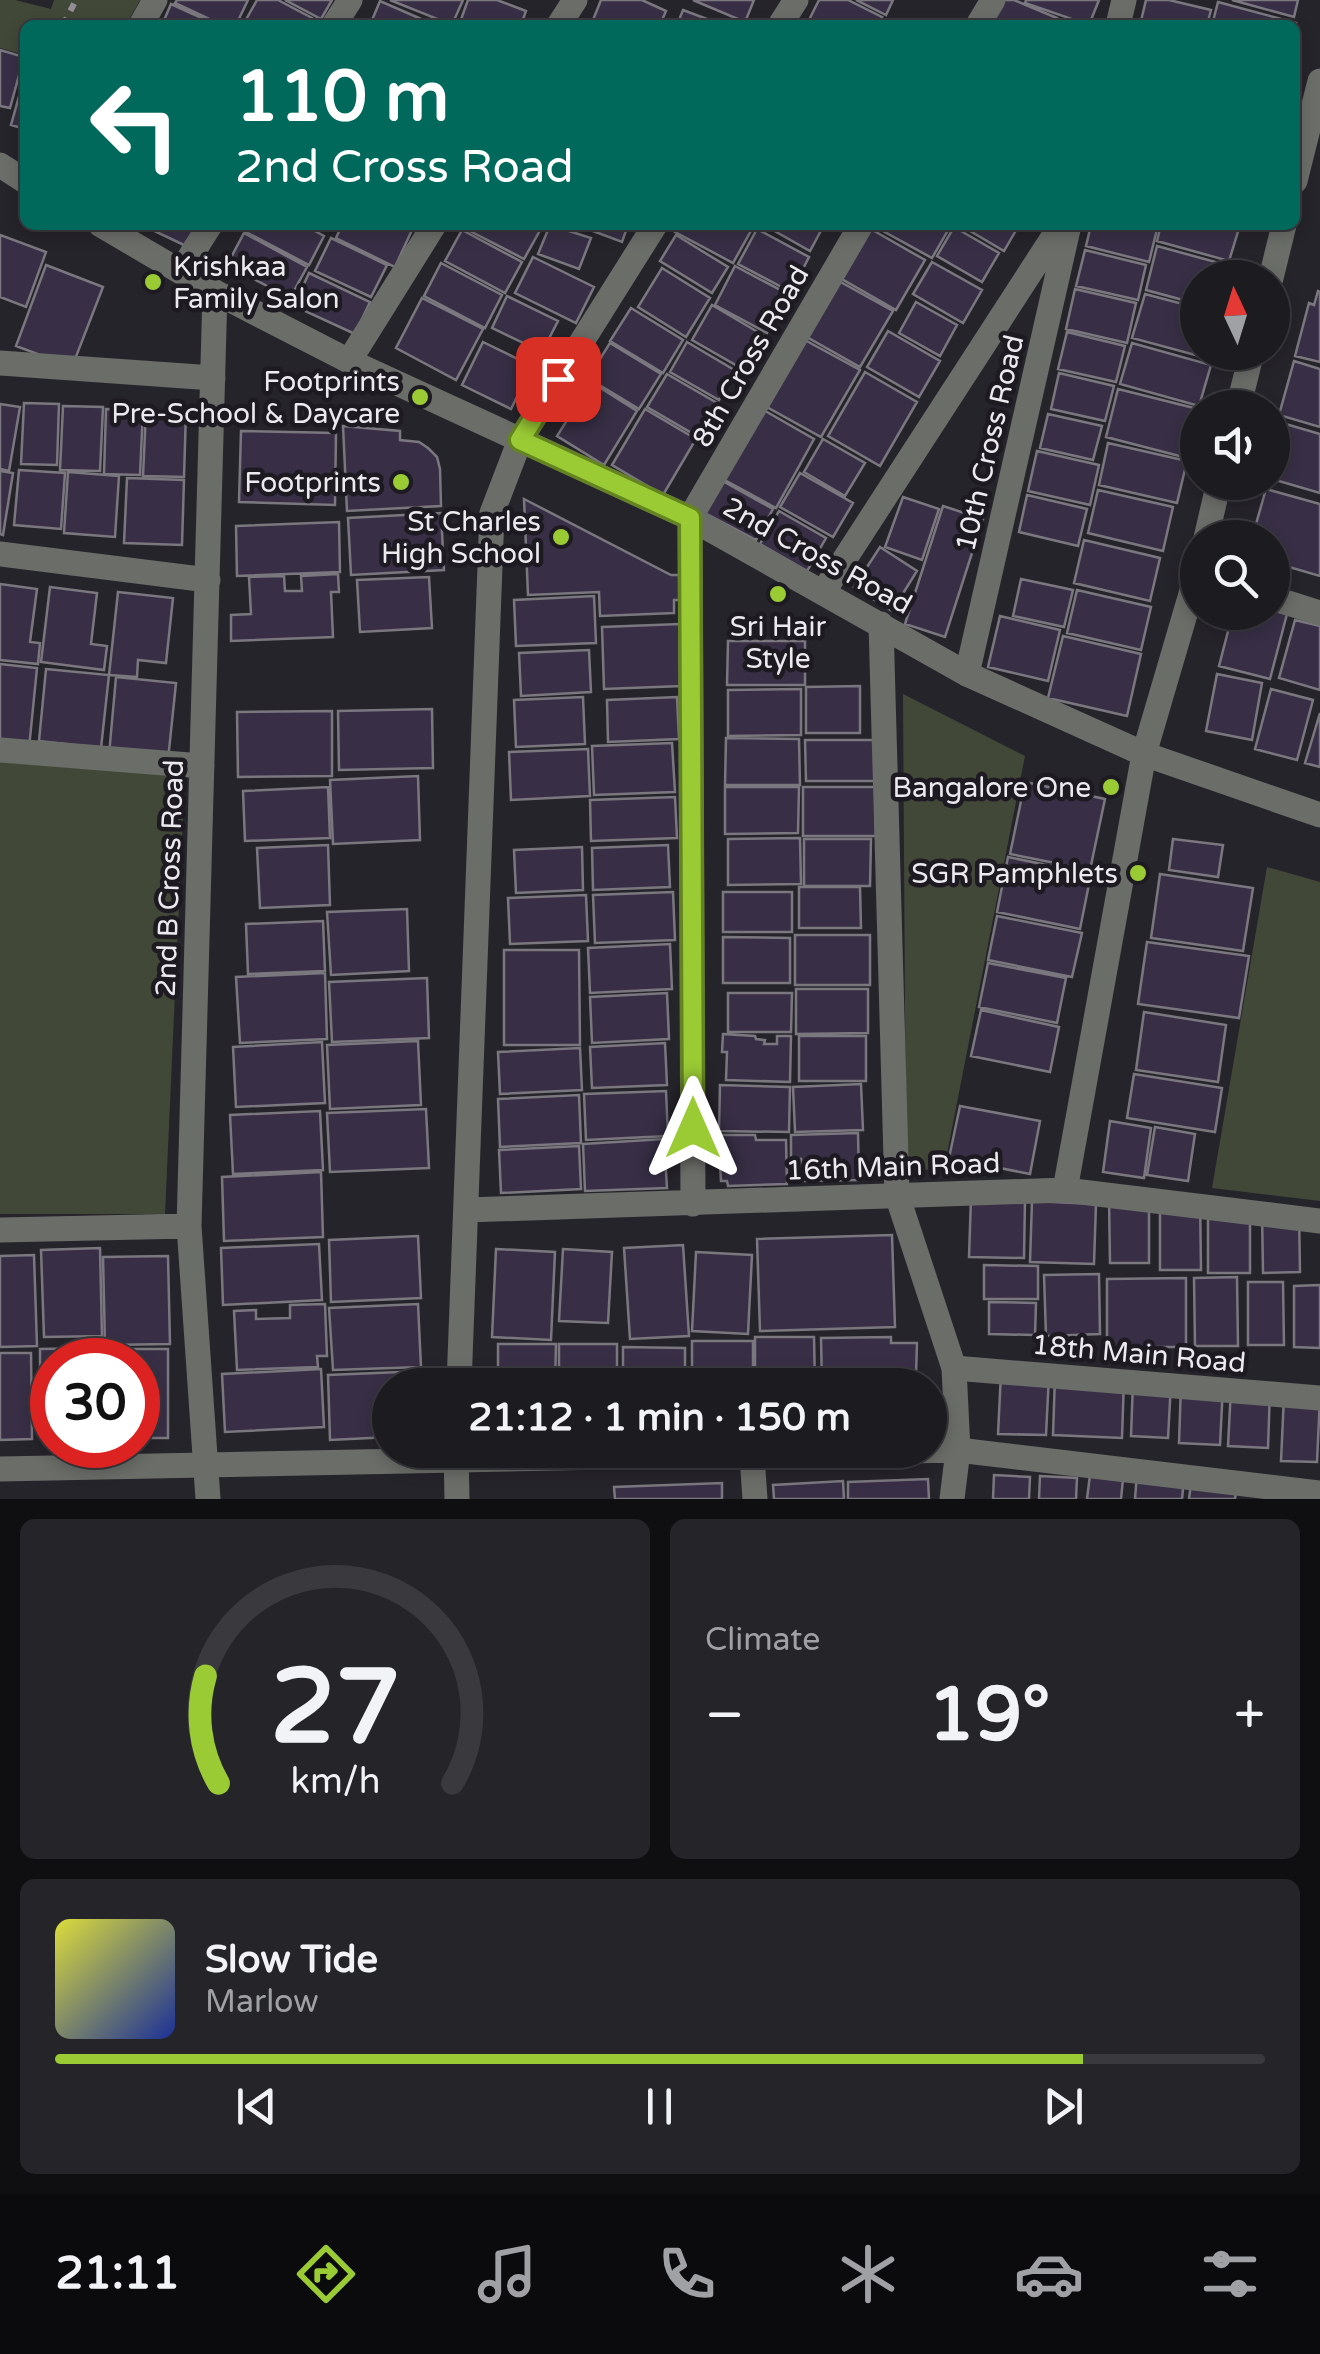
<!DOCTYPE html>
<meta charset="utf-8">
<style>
body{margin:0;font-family:"Varela Round",sans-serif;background:#252429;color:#f1f3f6;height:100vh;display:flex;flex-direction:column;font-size:38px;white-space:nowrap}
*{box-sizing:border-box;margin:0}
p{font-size:32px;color:#a0a1a5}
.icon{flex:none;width:55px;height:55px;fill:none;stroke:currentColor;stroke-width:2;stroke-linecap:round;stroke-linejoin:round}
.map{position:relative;height:1499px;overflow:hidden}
.panel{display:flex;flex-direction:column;gap:20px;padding:20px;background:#0f0f12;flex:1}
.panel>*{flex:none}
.guide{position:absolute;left:20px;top:20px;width:1280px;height:210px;border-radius:15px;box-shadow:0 5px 15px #0003,0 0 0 2px #3a393e;background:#00695c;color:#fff;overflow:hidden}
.needle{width:65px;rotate:356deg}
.fabs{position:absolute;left:1180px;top:260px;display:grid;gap:20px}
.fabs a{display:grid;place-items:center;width:110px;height:110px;border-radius:50%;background:#1c1b20;box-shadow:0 5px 15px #0003,0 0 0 2px #3a393e;font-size:50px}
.speed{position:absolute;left:30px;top:1338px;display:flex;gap:20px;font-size:50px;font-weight:700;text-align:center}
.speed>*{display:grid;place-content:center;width:130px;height:130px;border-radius:50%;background:#1c1b20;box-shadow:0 5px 15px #0003,0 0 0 2px #3a393e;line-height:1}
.speed .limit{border:15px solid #d22;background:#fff;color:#111}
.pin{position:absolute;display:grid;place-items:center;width:85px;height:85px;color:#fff;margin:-42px;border-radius:20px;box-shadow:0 5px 15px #0006}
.me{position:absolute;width:110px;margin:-55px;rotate:0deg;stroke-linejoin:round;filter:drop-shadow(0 0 8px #0008)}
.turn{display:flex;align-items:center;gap:35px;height:210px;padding:0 50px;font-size:45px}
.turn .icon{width:130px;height:130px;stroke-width:2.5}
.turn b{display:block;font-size:70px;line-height:85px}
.big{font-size:75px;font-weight:700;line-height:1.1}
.panel .card{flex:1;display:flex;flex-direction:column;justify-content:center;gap:15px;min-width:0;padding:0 35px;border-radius:15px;background:#252429}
.panel .dial{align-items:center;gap:0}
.dial svg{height:260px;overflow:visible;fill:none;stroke:#3a393e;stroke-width:7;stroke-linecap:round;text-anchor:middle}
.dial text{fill:#f1f3f6;stroke:none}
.song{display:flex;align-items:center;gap:30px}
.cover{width:120px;height:120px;border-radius:15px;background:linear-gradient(135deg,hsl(60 70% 55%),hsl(230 70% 35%))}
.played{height:10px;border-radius:5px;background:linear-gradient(90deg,#9acb35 85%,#3a393e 85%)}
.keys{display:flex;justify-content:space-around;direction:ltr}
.heat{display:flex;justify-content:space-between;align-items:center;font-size:55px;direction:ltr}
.panel .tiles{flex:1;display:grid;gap:20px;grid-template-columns:1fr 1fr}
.card:last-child{grid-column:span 2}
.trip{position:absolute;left:372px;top:1368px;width:575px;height:100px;border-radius:50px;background:#1c1b20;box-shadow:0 5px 15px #0003,0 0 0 2px #3a393e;font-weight:700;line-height:100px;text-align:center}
.dock{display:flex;height:160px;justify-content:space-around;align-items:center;background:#0b0b0d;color:#a0a1a5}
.dock .icon{width:70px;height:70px}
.dock .current{color:#9acb35}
.dock b{font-size:45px;color:#f1f3f6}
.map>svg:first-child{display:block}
</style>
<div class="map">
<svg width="1320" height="1499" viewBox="0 0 1320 1499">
<rect width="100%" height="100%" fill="#26242b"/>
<path fill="#414838" d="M0 0H15L51 9 54 0H140L126 25H25V55L0 48Z
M903 694 1025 756 944 1169 906 1170Z
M0 759 185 771 165 1214H0Z
M1267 867 1320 882V1201L1212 1188Z"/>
<path fill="#382f46" stroke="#7a777f" stroke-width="2.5" d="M177 0H248L236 25H222L175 3Z
M257 0H278L312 18 308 25H243Z
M285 0H332L321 19Z
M390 0H463L452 25Z
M468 0H497L526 11 521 25H459Z
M601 0H642L666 11 660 25H591Z
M693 0H754L745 22Z
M819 0H848L882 17 878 25H815L808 22Z
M856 0H893L886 15Z
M1002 0H1014L1057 18 1054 25H991Z
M1026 0H1099L1089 25 1025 3Z
M1146 0H1169L1211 10 1207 25H1140Z
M1232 0H1298L1294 17Z
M380 1 435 25H370Z
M1218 2 1296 23 1295 27 1212 25Z
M171 4 217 25H162Z
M683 10 723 25H677Z
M0 50 24 57 10 108 0 106Z
M25 75V129L11 125Z
M142 225H196L186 246Z
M247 225H304L324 236 309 265 244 231Z
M342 225H401L412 230 395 267 336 238Z
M465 225H543L524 259 464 228Z
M550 225 591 238 579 269 538 254Z
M577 225H628L622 242Z
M679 225H745L752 229 733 263 675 232Z
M764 225H824L810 251Z
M887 225H951L932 258 883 231Z
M960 225H1019L1004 251Z
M1091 225H1158L1149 262 1086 246Z
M1161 225H1240L1229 261 1157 241Z
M954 227 999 253 982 282 937 256Z
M869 228 925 260 896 310 840 278Z
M757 229 809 257 791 292 738 264Z
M462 230 522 262 505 293 445 261Z
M244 233 307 267 290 298 227 265Z
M0 235 46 252 26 307 0 297Z
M676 235 728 267 712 293 660 261Z
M331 238 387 265 371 297 315 271Z
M1157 246 1230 266 1227 278H1198V304L1146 290Z
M1085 250 1146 265 1138 300 1076 286Z
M533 257 594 287 576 323 515 293Z
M932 262 982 290 963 323 913 294Z
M441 263 502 295 485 328 424 296Z
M46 265 103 287 72 367 16 346Z
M735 266 788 294 767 333 715 305Z
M662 268 710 298 686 337 638 307Z
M309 273 370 302 355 334 294 306Z
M837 280 893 311 860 367 805 336Z
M1075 289 1136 303 1127 343 1066 329Z
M1318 291 1320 292V362L1295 356 1309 303 1314 305Z
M1145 294 1198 308V352H1212L1210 359 1132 338Z
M507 296 558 321 542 352 492 328Z
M422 298 483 329 456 380 396 348Z
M916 302 957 325 940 356 899 333Z
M712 305 768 338 748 372 692 340Z
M631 308 683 340 663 373 610 341Z
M888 331 940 361 919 397 867 367Z
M1067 332 1125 346 1116 382 1058 369Z
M803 339 860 370 821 437 765 406Z
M483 342 532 366 511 409 462 385Z
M687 342 736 371 719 400 670 372Z
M610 343 661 374 639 409 588 378Z
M1132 343 1211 365 1199 406 1120 384Z
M1294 361 1320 369V427L1279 415Z
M865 372 917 402 880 466 828 436Z
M1059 373 1114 386 1105 421 1051 409Z
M667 374 717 403 697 436 647 407Z
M591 382 637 411 604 465 557 436Z
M1118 389 1198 409 1187 458 1106 437Z
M24 403 59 404 57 465 21 464Z
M0 404 20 407 9 471 0 469Z
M63 406 103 407 100 471 60 470Z
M760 408 814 439 776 508 721 478Z
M106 409 143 410 140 475 104 474Z
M645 409 696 439 663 495 612 465Z
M146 411 186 412 184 477 143 476Z
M1048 414 1102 426 1093 460 1040 448Z
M1272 420 1320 434V493L1272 479Z
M343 426 400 431V440L419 442 428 448 437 457 440 469 441 506 347 511Z
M241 431 336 433 335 505 239 502Z
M823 439 865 463 845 496 804 472Z
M1108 443 1187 461 1177 503 1099 485Z
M1037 451 1099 465 1090 505 1028 491Z
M19 470 65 473 61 529 14 525Z
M0 471 13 473 3 535 0 534Z
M68 472 119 476 115 537 64 533Z
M800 473 853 503 833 537 780 507Z
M127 478 184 480 182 545 124 543Z
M719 479 773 509 756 540 701 511Z
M1266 489 1320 504V576L1272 562V538H1252Z
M1098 490 1173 507 1163 551 1088 533Z
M1027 495 1087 509 1078 546 1019 532Z
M903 497 939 509 922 560 885 547Z
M524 499 671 575H684L685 600H674V613L600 616 599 592 528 595Z
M943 506 983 519 945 637 905 624Z
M779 511 826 538 807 571 760 544Z
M441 513 444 570 351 575 348 518Z
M339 522 340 572 237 576 236 526Z
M1084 540 1160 558 1150 601 1074 583Z
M880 547 917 571 892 611 854 587Z
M338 574 339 592H331L333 637 231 641V615L251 614 249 577 284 576 285 591H302L301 576Z
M429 577 432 628 360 632 357 580Z
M1021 579 1073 590 1064 627 1013 616Z
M0 584 37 589 30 642 40 643 38 664 0 660Z
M50 587 97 593 91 644 107 646 104 670 41 662Z
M1077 590 1151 607 1141 650 1067 633Z
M118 592 173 598 166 663 138 660 137 677 109 675Z
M594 596 596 643 516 646 514 600Z
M1272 610 1287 614 1270 679 1219 666 1233 612Z
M1000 616 1060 630 1048 681 988 667Z
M1295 620 1320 626V690L1279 678Z
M680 624 682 686 604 689 602 627Z
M1063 636 1141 654 1127 716 1048 698Z
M728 641H805V685H727Z
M589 650 591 692 521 696 519 653Z
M0 664 37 668 29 748 0 745Z
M46 669 109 675 101 748 39 741Z
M1217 674 1262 683 1252 740 1206 731Z
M116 677 176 683 168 760 109 755Z
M860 686V733H806V687Z
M801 689V735L728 736V690Z
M1271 689 1313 700 1297 760 1255 749Z
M583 697 585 744 516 747 514 700Z
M677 697 679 739 608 742 607 700Z
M432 709 433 768 339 770 338 711Z
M332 711V776L238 777 237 712Z
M1320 713V767L1305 763Z
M726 738 799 739 800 785H725Z
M805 740H877V781H806Z
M672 743 675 792 594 795 592 746Z
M588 749 590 796 511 800 509 752Z
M418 776 420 840 333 844 330 780Z
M1025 782 1105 799 1090 870 1010 854Z
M328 787 330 838 245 841 243 791Z
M725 787H799L798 833 725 834Z
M803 787H875L876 836H803Z
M675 797 677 838 591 841 590 800Z
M800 838 801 884 728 885V839Z
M804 839H871L870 886H804Z
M1173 839 1223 845 1218 877 1169 870Z
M328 845 330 905 260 908 257 848Z
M668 845 670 887 593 890 592 848Z
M582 847 583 890 516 893 514 850Z
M1008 857 1091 874 1080 929 997 912Z
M1160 874 1253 888 1243 951 1151 938Z
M799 887H860L861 928H799Z
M673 892 675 940 595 943 593 895Z
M723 892H792V932H723Z
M586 895 588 941 510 944 508 898Z
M407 909 409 971 331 975 327 912Z
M997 916 1082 933 1072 977 988 960Z
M323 921 325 971 248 974 246 924Z
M795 935H870V985H795Z
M723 937 790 938V983H723Z
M1147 942 1249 956 1239 1018 1138 1004Z
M670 944 672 989 590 993 588 948Z
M504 950H579L580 1045H504Z
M988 963 1066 978 1057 1023 979 1007Z
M325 973 327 1039 240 1043 236 977Z
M427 978 429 1038 332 1042 329 982Z
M796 989H868V1033L796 1034Z
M667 993 669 1039 592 1043 590 997Z
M728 993H792L791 1032H728Z
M981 1010 1059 1027 1050 1072 971 1056Z
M1144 1012 1226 1025 1218 1082 1136 1070Z
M723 1034 755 1036 756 1039 765 1040 764 1044H777V1036H791L790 1082 726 1080 727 1052H722Z
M799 1036H866V1081H799Z
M418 1041 421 1105 330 1109 327 1045Z
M322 1042 325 1103 236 1107 233 1047Z
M665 1043 667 1085 592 1088 590 1047Z
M580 1048 582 1090 500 1094 498 1052Z
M1134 1074 1222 1088 1215 1132 1127 1118Z
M861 1084 863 1130 795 1132 793 1087Z
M720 1085 790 1087 789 1132 719 1131Z
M666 1091 668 1136 586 1140 584 1094Z
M579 1095 581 1143 500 1147 498 1099Z
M960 1106 1040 1121 1030 1174 949 1158Z
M426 1109 429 1168 330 1172 327 1113Z
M320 1111 323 1170 233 1174 230 1115Z
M1110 1121 1151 1128 1144 1178 1103 1172Z
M1155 1127 1195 1134 1188 1181 1147 1175Z
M858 1133 859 1180 802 1181 801 1159 791 1160V1135Z
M718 1135H755L756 1140H786L787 1184 728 1186 727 1181H721Z
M664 1139 667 1188 585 1191 583 1144Z
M579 1146 581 1189 501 1193 499 1150Z
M321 1172 323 1237 224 1241 222 1177Z
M971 1198 1025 1199 1024 1258 969 1257Z
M1109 1198H1149V1263H1110Z
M1160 1198H1200L1201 1270H1160Z
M1032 1201 1096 1204 1094 1264 1030 1262Z
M1262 1211H1299L1300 1272 1263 1273Z
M1250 1212V1273H1208V1213Z
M892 1235 895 1327 760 1331 757 1239Z
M418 1236 421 1298 331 1302 329 1240Z
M319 1244 322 1300 223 1305 221 1248Z
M683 1245 689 1336 630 1339 624 1248Z
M100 1248 102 1336 44 1337 41 1250Z
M496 1249 555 1252 551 1340 492 1337Z
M563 1249 612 1252 608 1323 559 1321Z
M696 1252 752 1255 748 1334 692 1331Z
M34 1255 37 1346 0 1347V1256Z
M168 1256 170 1344 105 1345 103 1257Z
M984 1265 1038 1266V1299H984Z
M1099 1274 1100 1334 1046 1336 1044 1275Z
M1237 1277 1238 1346H1195L1194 1278Z
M1186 1278V1347H1107V1279Z
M1248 1282H1283L1284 1345H1248Z
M1320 1285V1348L1294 1347V1286Z
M989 1302 1036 1303 1035 1335 989 1334Z
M325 1304 327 1356H317L318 1367 237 1370 234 1311 256 1310V1319L290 1318V1305Z
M418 1304 421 1367 333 1370 329 1308Z
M755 1337H814L815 1385H755Z
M891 1337V1343H917L916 1375H921V1385H822L821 1338Z
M692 1341H753V1385H692Z
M498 1344H556L555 1385H498Z
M559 1344H617V1385H559Z
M623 1347 685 1348V1385H623Z
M102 1348V1360H52V1430H40V1349Z
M106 1349H168V1438H138V1360H106Z
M0 1353H31L32 1439 0 1440Z
M321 1369 324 1427 225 1432 222 1374Z
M424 1371 425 1385H390V1437L330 1440 328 1375Z
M1001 1373 1049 1375 1046 1435 998 1434Z
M1055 1376 1124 1379 1122 1438 1053 1435Z
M1133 1382 1171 1383 1168 1438 1131 1436Z
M1181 1384 1223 1386 1220 1445 1179 1443Z
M1231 1388 1270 1390 1268 1448 1228 1446Z
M1284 1396 1320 1397 1317 1462 1281 1461Z
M1137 1474 1184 1479 1182 1499H1135Z
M994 1475 1030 1477 1029 1499H993Z
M1090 1475 1123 1479 1121 1499H1087Z
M1040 1476 1077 1478 1076 1499H1039Z
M1192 1476 1237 1481 1235 1499H1189Z
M928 1479 929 1499H848V1482Z
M843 1481 844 1499H774L773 1485Z
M722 1483V1499H615L614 1487Z"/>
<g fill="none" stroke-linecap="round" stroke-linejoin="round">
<path stroke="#918f95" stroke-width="6" stroke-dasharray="8 8" stroke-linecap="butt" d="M63 25 76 0"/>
<path stroke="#6b6d69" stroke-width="25" d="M141 25 155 0
M334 25 350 0
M559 25 575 0
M780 25 796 0
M978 25 993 0
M1118 25 1124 0
M1295 181 1320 81
M1069 225 967 674 1144 754 1320 815
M181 271 210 225
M1271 278 1284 225
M349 361 434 225
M0 363 213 378
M1238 408 1252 352
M1206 538 1219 482
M0 554 208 580
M824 591 1061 225
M1272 598 1320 613
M0 750 202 766
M1065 1190 1144 754 1198 570
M693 1204 690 518 861 225
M467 1210 1065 1190 1320 1221
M0 1230 189 1226
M954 1368 1320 1398
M459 1385 492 513 520 440 655 225
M456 1450 457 1499
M958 1450 1320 1493
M752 1456 755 1499
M208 1499 189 1226 215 292"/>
<path stroke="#6b6d69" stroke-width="25" d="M0 165 25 181
M101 225 215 292 349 361 690 518 967 674
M881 624 897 1195 954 1368 958 1450 952 1499
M0 1469 958 1450"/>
</g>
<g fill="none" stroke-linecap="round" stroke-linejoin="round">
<g stroke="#648422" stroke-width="25">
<path id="route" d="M558 379 520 440 690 518 693 1128"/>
</g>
<use href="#route" stroke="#9acb35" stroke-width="18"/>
</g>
<g fill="#9acb35" stroke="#1d1a21" stroke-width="4">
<circle cx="153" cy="282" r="10"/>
<circle cx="420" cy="397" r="10"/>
<circle cx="401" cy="482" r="10"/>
<circle cx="561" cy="537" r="10"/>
<circle cx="778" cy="594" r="10"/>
<circle cx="1111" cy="787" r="10"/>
<circle cx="1138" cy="873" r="10"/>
</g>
<g text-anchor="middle" stroke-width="9" stroke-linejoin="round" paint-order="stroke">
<g font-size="28" fill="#eceaef" stroke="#1d1a21" text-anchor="end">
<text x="173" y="276" text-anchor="start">Krishkaa<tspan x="173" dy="32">Family Salon</tspan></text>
<text x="400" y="391">Footprints<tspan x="400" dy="32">Pre-School &amp; Daycare</tspan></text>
<text x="381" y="492">Footprints</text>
<text x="541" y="531">St Charles<tspan x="541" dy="32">High School</tspan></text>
<text x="778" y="636" text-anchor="middle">Sri Hair<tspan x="778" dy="32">Style</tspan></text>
<text x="1091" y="797">Bangalore One</text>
<text x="1118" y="883">SGR Pamphlets</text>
</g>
<g font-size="28" fill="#eceaef" stroke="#1d1a21">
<text transform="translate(750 356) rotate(-60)" y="10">8th Cross Road</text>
<text transform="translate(989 443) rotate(-77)" y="10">10th Cross Road</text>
<text transform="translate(818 555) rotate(29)" y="10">2nd Cross Road</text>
<text transform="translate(169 878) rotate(-88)" y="10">2nd B Cross Road</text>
<text transform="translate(893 1166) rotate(-2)" y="10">16th Main Road</text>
<text transform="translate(1139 1353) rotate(5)" y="10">18th Main Road</text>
</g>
</g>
</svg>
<div class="fabs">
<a><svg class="needle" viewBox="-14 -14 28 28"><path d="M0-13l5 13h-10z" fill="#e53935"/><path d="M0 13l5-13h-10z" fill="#a0a1a5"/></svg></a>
<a><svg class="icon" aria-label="sound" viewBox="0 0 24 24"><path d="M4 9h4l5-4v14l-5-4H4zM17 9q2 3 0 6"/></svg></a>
<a><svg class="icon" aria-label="search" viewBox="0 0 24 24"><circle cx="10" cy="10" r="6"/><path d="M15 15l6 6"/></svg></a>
</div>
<div class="speed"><div class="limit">30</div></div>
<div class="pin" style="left:558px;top:379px;background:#d93025"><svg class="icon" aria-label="arrive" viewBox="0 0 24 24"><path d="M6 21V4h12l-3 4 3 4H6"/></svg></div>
<svg class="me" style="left:693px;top:1128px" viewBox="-20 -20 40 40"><path d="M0-17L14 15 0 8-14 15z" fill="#9acb35" stroke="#fff" stroke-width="4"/></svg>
<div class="trip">21:12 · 1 min · 150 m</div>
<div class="guide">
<div class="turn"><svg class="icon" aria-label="left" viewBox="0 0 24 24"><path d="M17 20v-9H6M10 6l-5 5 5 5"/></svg><div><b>110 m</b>2nd Cross Road</div></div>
</div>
</div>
<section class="panel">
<div class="tiles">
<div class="card dial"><svg viewBox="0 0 100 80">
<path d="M14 69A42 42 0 1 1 86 69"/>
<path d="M14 69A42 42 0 0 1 10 36" stroke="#9acb35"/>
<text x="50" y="56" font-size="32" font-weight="700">27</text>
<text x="50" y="72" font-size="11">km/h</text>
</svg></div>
<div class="card"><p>Climate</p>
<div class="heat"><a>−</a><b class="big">19°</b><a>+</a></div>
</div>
<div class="card">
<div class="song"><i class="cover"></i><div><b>Slow Tide</b><p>Marlow</p></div></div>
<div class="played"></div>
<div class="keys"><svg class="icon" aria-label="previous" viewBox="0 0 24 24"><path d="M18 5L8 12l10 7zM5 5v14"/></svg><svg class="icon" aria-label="pause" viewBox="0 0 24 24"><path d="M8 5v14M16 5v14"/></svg><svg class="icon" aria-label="next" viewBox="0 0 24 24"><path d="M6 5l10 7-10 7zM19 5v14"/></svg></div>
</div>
</div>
</section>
<nav class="dock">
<b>21:11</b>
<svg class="icon current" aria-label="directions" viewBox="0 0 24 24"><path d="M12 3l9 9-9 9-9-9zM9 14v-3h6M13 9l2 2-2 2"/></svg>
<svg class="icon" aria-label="music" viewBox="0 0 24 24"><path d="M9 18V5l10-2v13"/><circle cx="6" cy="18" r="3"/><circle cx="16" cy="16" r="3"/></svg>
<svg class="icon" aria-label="phone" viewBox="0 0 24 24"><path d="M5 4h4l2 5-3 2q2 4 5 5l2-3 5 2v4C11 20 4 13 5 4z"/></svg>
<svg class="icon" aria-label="climate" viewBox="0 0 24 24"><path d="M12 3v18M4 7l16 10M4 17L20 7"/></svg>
<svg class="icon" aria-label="car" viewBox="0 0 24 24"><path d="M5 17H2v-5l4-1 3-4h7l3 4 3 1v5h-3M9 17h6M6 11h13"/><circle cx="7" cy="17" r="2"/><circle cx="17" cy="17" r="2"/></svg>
<svg class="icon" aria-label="filters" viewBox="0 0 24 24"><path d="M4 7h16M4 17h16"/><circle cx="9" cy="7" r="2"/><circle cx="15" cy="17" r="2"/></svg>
</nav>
